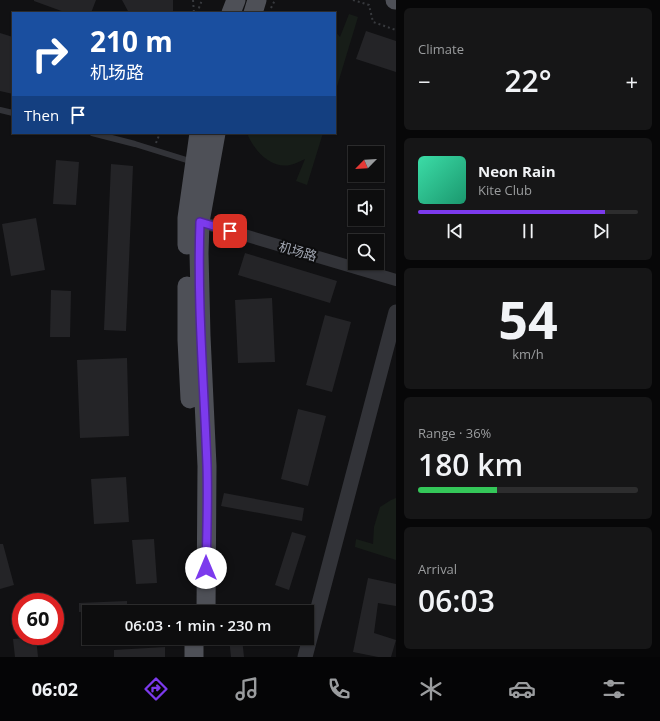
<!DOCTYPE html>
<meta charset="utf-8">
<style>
body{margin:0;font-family:"Open Sans","Noto Sans SC",sans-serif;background:#161617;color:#f1f3f6;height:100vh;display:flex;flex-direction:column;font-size:15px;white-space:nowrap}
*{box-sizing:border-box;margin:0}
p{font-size:13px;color:#9a9c9e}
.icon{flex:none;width:22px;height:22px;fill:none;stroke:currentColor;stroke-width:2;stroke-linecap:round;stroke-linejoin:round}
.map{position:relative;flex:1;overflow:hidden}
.sheet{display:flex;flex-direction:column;gap:8px;padding:8px;background:#070708;width:264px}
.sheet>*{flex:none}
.top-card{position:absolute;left:12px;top:12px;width:324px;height:122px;border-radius:0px;box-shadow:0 1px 3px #0004,0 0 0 1px #2d2d2e;background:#1a4fa0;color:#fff;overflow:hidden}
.needle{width:26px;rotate:246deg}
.buttons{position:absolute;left:348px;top:146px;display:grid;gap:8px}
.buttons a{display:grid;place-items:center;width:36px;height:36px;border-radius:0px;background:#0d0d0e;box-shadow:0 1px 3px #0004,0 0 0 1px #2d2d2e;font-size:20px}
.speed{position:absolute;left:12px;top:593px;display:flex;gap:8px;font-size:20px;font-weight:700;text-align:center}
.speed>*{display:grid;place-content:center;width:52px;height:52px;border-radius:50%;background:#0d0d0e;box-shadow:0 1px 3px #0004,0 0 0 1px #2d2d2e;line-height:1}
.speed .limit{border:6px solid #d22;background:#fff;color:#111}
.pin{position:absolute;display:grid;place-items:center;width:34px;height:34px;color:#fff;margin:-17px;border-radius:8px;box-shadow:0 2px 6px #0006}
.me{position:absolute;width:44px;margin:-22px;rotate:0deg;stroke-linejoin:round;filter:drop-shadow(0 0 3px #0008)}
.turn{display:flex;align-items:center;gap:14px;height:84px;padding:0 12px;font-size:18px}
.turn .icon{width:52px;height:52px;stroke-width:2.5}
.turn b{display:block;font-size:28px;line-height:34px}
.then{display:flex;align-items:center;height:38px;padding:0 12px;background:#0003;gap:8px;font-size:15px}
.big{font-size:30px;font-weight:600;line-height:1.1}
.sheet .tile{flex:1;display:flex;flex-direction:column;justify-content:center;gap:6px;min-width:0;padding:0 14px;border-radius:6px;background:#161617}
.sheet .dial{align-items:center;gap:0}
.dial b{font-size:52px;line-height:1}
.song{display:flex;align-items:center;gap:12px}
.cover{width:48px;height:48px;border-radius:6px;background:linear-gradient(135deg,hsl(160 70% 55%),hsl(160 70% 35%))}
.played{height:4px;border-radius:2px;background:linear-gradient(90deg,#7c3aed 85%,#2d2d2e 85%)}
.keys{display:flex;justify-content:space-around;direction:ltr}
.heat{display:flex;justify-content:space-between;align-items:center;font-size:22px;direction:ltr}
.charge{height:6px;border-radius:3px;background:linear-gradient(90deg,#34c759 36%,#2d2d2e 0)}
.trip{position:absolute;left:82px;top:605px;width:232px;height:40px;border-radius:0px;background:#0d0d0e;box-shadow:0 1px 3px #0004,0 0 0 1px #2d2d2e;font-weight:600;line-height:40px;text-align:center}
.tabs{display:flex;height:64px;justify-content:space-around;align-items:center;background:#050506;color:#9a9c9e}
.tabs .icon{width:28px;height:28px}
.tabs .on{color:#7c3aed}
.tabs b{font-size:18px;color:#f1f3f6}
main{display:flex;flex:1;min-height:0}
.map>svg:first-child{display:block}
</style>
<main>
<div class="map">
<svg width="396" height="657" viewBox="0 0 396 657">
<rect width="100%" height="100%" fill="#111113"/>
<path fill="#171d18" d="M349 14 358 17 335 93V31L340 37Z
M247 133H323L307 185 296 181 305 159C300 161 295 164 290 165 270 169 253 149 247 133Z
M396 498V560L355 547 356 539 373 544 374 527 380 507 391 500Z"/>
<path fill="#242427" d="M34 0H96L91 13H67L34 1Z
M122 0H173V13H129Z
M366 31 396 41V72L356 59Z
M0 33 13 37V48L11 57 13 58V94L0 91Z
M56 160 79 162 76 205 53 204Z
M111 164 133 166 126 331 104 330Z
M36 218 45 270 11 276 2 224Z
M245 253 337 281 330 303 238 275Z
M51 290 71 291 70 337H50Z
M272 298 275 362 238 363 235 300Z
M325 315 351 322 332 392 306 385Z
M127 358 129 436 80 438 77 360Z
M298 409 326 416 308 486 281 479Z
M126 477 129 522 94 524 91 479Z
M224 493 304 508 302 521 221 506Z
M292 532 306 536 289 590 275 585Z
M154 539 157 583 136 584 132 540Z
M0 544H3L14 585 0 589Z
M368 578 396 584V606L378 603 374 633 396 640 391 657H378L353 652Z
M127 601V611L79 612V603Z
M36 637 38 657H15L13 639Z
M229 638H242L244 657H231Z
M165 647V657H114V650Z"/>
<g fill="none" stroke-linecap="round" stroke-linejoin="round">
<path stroke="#383a3e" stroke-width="2" stroke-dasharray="2 3" stroke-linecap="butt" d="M193 0 194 13
M353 0 369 5 373 22 396 30
M271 8 275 0
M197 13 202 0
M156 143 160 133"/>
<path stroke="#323338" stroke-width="6" d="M0 110 13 113
M92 133 135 144 193 162"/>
<path stroke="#323338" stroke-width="12" d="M200 222 396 280"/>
<path stroke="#323338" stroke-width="15" d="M305 657 396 312"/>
<path stroke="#4e5057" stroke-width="19" d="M395 0H396
M231 13 236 0
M253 13 257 0
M187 245V218L199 133
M187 286V340L190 399
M206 612 207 466 201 336 199 253 200 222 216 133
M194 638V657"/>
</g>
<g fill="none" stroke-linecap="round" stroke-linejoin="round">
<g stroke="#51269a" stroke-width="10">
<path id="route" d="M206 568C207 534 208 499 207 465 204 384 197 303 200 222L230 231"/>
</g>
<use href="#route" stroke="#7c3aed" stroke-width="7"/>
</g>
<g text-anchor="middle" stroke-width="4" stroke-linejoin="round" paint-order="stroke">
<g font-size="13" fill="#a2a7b3" stroke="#0c0c0d">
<text transform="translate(298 251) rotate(16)" y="5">机场路</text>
</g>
</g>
</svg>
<div class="buttons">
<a><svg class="needle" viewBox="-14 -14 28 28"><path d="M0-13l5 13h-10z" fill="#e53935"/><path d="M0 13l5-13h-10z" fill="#9a9c9e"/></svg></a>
<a><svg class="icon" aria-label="sound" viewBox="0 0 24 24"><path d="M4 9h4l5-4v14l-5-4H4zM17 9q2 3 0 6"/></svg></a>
<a><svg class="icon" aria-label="search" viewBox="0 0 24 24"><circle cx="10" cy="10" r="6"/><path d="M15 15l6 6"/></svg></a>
</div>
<div class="speed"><div class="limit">60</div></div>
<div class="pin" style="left:230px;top:231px;background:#d93025"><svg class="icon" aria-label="arrive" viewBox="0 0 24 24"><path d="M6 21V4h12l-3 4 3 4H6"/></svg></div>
<svg class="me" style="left:206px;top:568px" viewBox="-20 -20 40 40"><circle r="19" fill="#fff"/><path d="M0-13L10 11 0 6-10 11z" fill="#7c3aed"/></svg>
<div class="trip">06:03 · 1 min · 230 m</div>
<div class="top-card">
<div class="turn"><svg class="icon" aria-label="right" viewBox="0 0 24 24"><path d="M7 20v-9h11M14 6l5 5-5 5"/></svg><div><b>210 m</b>机场路</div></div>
<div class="then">Then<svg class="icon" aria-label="arrive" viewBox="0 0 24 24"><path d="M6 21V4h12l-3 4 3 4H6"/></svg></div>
</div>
</div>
<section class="sheet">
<div class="tile"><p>Climate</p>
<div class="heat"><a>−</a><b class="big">22°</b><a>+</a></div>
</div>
<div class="tile">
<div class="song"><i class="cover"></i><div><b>Neon Rain</b><p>Kite Club</p></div></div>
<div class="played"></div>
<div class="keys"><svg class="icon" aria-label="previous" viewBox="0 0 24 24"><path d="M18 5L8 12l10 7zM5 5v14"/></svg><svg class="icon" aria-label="pause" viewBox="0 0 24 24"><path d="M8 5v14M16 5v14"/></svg><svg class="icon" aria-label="next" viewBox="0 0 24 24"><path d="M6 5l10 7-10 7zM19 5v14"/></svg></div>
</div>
<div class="tile dial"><b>54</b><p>km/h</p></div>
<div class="tile"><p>Range · 36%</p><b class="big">180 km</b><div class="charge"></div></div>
<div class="tile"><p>Arrival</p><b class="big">06:03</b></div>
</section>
</main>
<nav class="tabs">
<b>06:02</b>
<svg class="icon on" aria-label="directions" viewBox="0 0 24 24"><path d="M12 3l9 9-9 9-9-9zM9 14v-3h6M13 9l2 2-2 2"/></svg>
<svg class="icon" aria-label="music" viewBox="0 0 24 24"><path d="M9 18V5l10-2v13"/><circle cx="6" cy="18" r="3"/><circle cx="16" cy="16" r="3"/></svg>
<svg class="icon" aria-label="phone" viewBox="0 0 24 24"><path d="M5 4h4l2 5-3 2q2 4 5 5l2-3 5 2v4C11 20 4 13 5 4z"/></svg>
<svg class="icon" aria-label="climate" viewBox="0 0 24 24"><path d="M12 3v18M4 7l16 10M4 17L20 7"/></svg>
<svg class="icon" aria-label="car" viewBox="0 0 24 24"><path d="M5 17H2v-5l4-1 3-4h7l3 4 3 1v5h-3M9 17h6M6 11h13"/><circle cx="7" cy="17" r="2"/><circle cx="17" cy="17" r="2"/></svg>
<svg class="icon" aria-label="filters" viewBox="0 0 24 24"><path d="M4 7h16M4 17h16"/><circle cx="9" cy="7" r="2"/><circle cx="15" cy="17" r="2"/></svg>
</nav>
